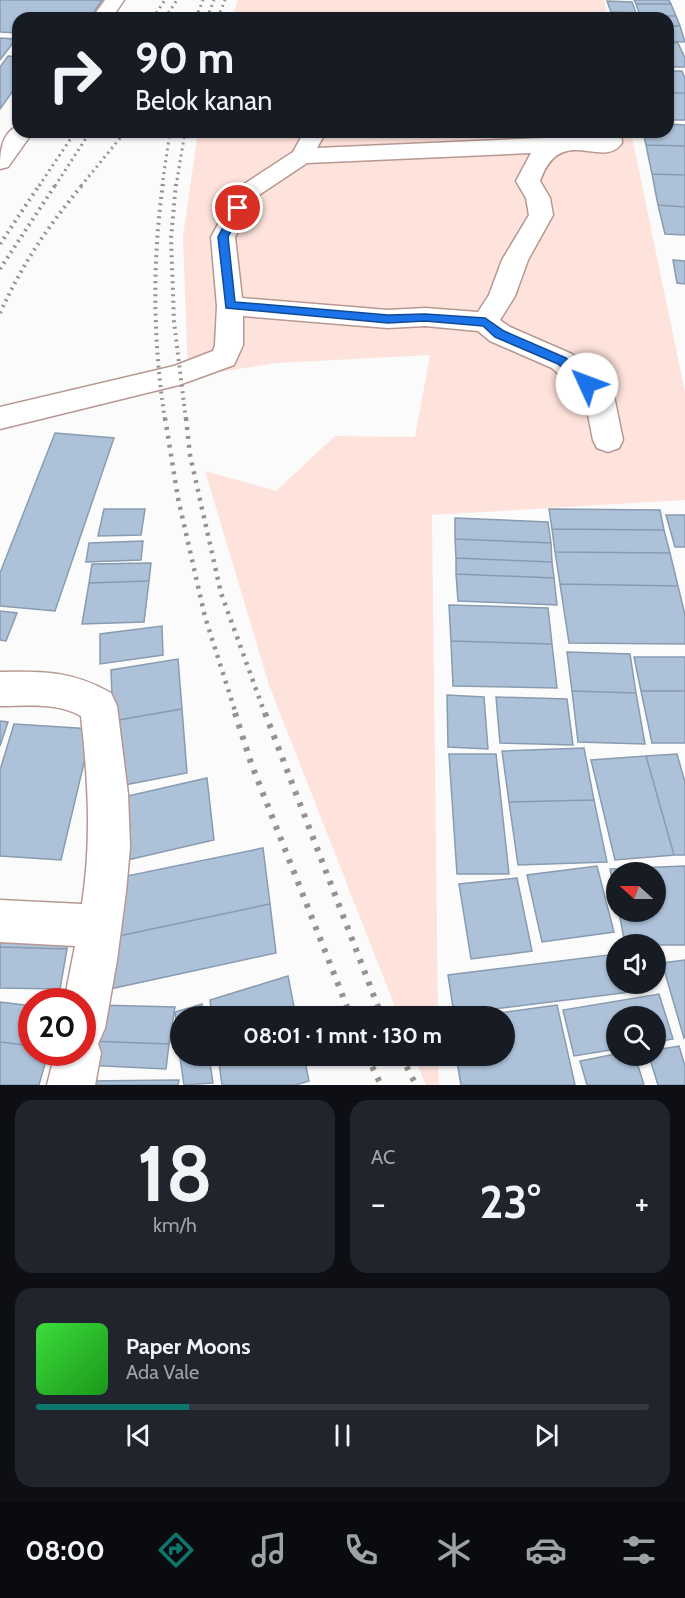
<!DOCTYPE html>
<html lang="id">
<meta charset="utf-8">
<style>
body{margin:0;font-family:Cabin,sans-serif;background:#20242c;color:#f1f3f6;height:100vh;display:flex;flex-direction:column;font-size:22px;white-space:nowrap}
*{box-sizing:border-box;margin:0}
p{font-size:20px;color:#9ea1a6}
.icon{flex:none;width:33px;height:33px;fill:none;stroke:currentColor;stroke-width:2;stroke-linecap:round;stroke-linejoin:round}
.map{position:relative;height:1085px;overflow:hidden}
.side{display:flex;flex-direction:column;gap:15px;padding:15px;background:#0d0f14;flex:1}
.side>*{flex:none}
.banner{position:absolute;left:12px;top:12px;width:662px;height:126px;border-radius:18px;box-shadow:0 2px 4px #0004;background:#171b24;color:#f1f3f6;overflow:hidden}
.needle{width:39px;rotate:291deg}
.controls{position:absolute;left:606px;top:862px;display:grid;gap:12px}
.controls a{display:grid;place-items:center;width:60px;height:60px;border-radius:50%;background:#171b24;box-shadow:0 2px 4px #0004;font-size:30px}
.speed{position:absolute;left:18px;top:988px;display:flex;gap:12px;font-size:30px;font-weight:700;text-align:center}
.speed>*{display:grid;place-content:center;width:78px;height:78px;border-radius:50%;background:#171b24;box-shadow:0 2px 4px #0004;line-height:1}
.speed .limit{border:9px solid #d22;background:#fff;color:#111}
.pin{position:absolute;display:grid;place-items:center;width:51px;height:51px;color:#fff;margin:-26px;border:3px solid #fff;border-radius:50%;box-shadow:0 2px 6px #0007}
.me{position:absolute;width:66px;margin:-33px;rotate:313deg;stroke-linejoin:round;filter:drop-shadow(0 0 4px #0008)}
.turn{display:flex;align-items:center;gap:21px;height:126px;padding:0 24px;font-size:27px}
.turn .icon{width:78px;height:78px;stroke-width:2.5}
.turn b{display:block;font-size:42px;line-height:51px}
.big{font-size:45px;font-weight:700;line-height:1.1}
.side .card{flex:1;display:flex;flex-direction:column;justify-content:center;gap:9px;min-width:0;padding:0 21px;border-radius:18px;background:#20242c}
.side .dial{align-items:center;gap:0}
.dial b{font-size:78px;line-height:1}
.song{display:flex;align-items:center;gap:18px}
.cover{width:72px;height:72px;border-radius:9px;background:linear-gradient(135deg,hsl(120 70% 55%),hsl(120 70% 35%))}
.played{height:6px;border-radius:3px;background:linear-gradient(90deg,#0f766e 25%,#363941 25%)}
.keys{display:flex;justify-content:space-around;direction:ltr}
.heat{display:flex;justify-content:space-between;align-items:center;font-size:33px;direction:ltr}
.side .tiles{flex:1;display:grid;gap:15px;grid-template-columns:1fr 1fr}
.card:last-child{grid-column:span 2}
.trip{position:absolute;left:170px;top:1006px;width:345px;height:60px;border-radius:30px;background:#171b24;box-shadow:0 2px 4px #0004;font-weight:700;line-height:60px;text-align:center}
.menu{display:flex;height:96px;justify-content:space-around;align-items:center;background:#090b0e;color:#9ea1a6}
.menu .icon{width:42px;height:42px}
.menu .current{color:#0f766e}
.menu b{font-size:27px;color:#f1f3f6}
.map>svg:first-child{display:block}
</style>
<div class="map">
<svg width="685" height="1085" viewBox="0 0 685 1085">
<rect width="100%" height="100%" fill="#fbfbfb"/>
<path fill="#fee3dc" d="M238 0H604L608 18H232Z
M198 132H631L685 392V500L432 515 438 1017H399L269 685 205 471 276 491 335 436 415 437 430 355 277 363 188 377 183 236Z
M414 1056H438L439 1085H426Z"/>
<path fill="#adc2d9" stroke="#889bb0" stroke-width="1.5" d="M0 0H102L90 18H18V33L0 32Z
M634 0H669L671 4H636Z
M607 1 632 2 636 13 611 12Z
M636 4H671L676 16H640Z
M611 12 636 13 638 18H613Z
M640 16H676L680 26H668V18H641Z
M668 26H680L685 42 668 41Z
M0 38 16 39 0 60Z
M668 43H678L685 58V67H668Z
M8 56 18 57V84L0 109V67Z
M668 71H682L685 79V93H668Z
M668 93H685V120H668Z
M668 124 685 125V146L646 145 643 132H668Z
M646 145 685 146V175L652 174Z
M652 174 685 175V207L658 205Z
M658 205 685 207V235L665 234Z
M673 260 685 261V284L677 283Z
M55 433 114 438 55 611 0 606V573Z
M104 509H145L141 535 98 536Z
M549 509 660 510 664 530 552 529Z
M666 515H685V547H675Z
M455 518 548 522 551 543 455 539Z
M552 529 664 530 670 553 555 552Z
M455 539 551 543 552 562 456 558Z
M143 541 141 560 86 562 89 543Z
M555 552 670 553 678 586 560 584Z
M456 558 552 562 554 578 456 574Z
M151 563 149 581 89 583 92 564Z
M456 574 554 578 557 605 458 601Z
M149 581 144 622 82 624 89 583Z
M560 584 678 586 685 615V644L569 643Z
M449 605 548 608 552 644 451 641Z
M0 611 17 613 6 641 0 640Z
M162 626 163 655 100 664V634Z
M451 641 552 644 557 688 453 686Z
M567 652 630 654 636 693 572 691Z
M634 657H685V691H641Z
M178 659 182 709 113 721 111 670Z
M572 691 636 693 645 744 578 742Z
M641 691H685V743H652Z
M447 695 484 697 488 749 448 747Z
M496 697 567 699 573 745 500 743Z
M182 709 187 773 114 787 113 721Z
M0 721 8 722 0 746Z
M14 724 92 729 61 860 0 856V770Z
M584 748 594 800 509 802 502 751Z
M449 754H496L509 874H457Z
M677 754 685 782V855H674L646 756Z
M646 756 674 855 615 860 591 760Z
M207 778 214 840 123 861 119 798Z
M594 800 607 862 518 865 509 802Z
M263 848 270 904 109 938 107 880Z
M597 866 614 932 542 942 527 875Z
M685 866V945H625L619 912H656V873H616V901L610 869Z
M517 878 532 951 471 959 459 884Z
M270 904 276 953 110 989 109 938Z
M0 931 68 934 67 949 0 947Z
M0 947 67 949 60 989 0 988Z
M616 954V984H644L646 990 454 1014 448 975Z
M685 960V1037L684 1038 662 963Z
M288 976 296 1017H212L210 1000Z
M659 994 673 1039 656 1042V1017H616V1049L574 1056 563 1010Z
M0 1002 32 1006V1046L0 1042Z
M202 1004 204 1017H180L178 1044 175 1012Z
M97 1005 175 1007 169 1044 89 1041Z
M557 1005 575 1085H461L456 1056H504V1017H471Z
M89 1041 169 1044 166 1069 85 1065Z
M0 1042 32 1046V1053H48L39 1085H0Z
M180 1043V1056H209L213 1083 184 1085 178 1044Z
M679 1046 685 1066V1085H658L649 1056H656V1050Z
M616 1054V1056H635L644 1085H587L580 1061Z
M218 1056H304L309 1081 296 1085H222Z
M179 1080 178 1085H86L87 1081Z"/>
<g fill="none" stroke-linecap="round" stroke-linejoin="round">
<g stroke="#b79891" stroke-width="3">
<path id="minor" d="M105 0H124L112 18H92Z
M18 126V132H33L8 167 0 169C0 153 1 133 18 126Z
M304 132H326L317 148 567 137 599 138V132H621L622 143C603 171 561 122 540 181L550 198 553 215 528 260 515 296 500 320 510 327 572 354 609 388 614 396 623 440 619 448 608 452 597 448 593 440 585 400 552 368 490 341 478 331 425 326 388 328 243 316V345L234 365 179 385 0 429V407L174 366 213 351 215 345 217 306 211 237 238 188 293 152ZM531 153 516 181 526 198 529 215 502 260 489 295 478 312 425 308 388 310 242 298 235 237 256 197 307 163Z
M0 672C43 671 73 671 111 693L117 706 128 794 130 847 126 892 117 960 105 1028 98 1044 101 1053 95 1085H47L55 1053H82V1002H64L75 946 0 942V900L82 904C92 840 88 779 81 716 57 702 26 706 0 706Z"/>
</g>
<use href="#minor" fill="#fff" fill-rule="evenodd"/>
<path stroke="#97918f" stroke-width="3" stroke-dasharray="2 4" stroke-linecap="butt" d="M153 18 165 0
M165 18 177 0
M196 18 203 0
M207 18 214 0
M218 18 225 0
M39 186 75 132
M55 186 90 132
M81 186 125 132
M162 186 170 132
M176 186 185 132"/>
<path stroke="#97918f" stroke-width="4" stroke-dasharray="2 4.5" stroke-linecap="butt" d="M163 184C152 262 153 342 165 420
M176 184 171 238 174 322 186 420
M0 244 40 184
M0 269 56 184
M0 313C24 261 47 228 83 184"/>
<path stroke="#97918f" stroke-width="4.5" stroke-dasharray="3 6" stroke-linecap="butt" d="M165 418 178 498 205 617 236 714
M186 418 190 455 221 593 265 714"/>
<path stroke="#97918f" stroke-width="6" stroke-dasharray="4 8" stroke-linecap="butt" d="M235 713 251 763 351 1017
M265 713 382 1017
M367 1056 381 1085
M401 1056 416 1085"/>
</g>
<path fill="#1a73e8" stroke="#114b97" stroke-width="1.5" d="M238 204 243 208 228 237 235 302 388 315 425 314 485 318 504 331 566 358 593 384 587 389 583 387 558 364 495 337 483 326 425 321 388 323 226 308 218 237 233 208Z"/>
</svg>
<div class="controls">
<a><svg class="needle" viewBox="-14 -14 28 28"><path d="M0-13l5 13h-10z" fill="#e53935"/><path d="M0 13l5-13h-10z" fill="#9ea1a6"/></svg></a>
<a><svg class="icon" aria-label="sound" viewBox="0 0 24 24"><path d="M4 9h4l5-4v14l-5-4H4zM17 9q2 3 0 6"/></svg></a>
<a><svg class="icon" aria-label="search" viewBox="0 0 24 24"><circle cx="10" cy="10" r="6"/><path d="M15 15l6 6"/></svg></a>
</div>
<div class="speed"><div class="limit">20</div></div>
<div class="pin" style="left:238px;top:208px;background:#d93025"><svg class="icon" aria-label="arrive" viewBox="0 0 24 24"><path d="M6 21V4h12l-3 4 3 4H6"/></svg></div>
<svg class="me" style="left:587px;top:384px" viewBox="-20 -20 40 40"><circle r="19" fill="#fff"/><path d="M0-13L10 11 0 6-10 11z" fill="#1a73e8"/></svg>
<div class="trip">08:01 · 1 mnt · 130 m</div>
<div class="banner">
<div class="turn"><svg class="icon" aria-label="right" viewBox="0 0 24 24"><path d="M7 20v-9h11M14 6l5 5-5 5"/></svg><div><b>90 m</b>Belok kanan</div></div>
</div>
</div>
<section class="side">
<div class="tiles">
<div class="card dial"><b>18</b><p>km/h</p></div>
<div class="card"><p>AC</p>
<div class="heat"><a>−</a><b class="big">23°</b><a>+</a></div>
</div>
<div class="card">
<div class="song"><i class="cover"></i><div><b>Paper Moons</b><p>Ada Vale</p></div></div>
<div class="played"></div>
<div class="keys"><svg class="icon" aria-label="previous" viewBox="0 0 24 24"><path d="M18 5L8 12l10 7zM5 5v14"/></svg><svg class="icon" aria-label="pause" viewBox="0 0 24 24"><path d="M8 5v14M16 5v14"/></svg><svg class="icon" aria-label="next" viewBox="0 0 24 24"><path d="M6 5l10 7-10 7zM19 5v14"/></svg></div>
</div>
</div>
</section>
<nav class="menu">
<b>08:00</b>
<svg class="icon current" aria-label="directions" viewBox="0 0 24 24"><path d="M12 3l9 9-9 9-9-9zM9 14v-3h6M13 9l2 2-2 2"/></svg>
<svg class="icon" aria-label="music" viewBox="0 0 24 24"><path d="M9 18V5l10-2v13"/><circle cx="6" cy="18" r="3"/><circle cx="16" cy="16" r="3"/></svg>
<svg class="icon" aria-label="phone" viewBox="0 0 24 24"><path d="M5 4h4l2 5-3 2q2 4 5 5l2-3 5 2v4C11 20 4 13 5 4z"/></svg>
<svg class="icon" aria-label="climate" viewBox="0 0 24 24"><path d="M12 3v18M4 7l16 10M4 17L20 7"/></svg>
<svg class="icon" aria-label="car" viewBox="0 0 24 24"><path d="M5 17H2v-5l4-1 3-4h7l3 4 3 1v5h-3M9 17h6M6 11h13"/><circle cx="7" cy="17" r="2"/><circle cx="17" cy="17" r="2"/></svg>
<svg class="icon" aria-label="filters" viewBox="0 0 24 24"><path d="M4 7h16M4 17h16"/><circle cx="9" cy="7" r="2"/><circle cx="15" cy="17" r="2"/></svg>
</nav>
